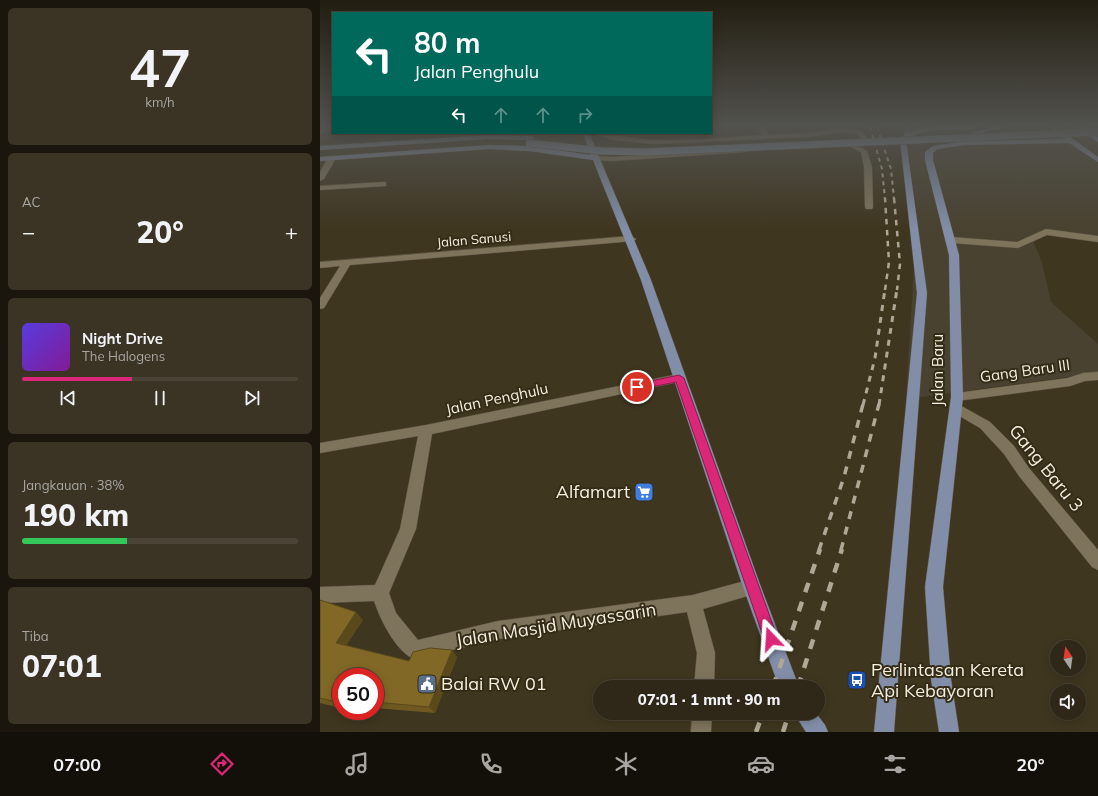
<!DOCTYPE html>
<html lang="id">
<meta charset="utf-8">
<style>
body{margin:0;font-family:Mulish,sans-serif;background:#3b3425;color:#f1f3f6;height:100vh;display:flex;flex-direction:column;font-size:15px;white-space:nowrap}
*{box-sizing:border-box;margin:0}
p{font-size:13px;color:#a7a6a2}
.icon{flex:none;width:22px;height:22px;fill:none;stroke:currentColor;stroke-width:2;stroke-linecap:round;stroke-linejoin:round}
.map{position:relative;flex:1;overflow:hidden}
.sheet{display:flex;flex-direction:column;gap:8px;padding:8px;background:#1a160d;width:320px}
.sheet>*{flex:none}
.top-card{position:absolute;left:12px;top:12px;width:380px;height:122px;border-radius:0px;box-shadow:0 2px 10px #0003,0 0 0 1px #4a4437;background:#00695c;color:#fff;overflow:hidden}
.needle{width:26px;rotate:347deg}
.controls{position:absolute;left:730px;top:640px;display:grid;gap:8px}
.controls a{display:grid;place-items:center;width:36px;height:36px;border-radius:50%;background:#2f2818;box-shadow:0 2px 10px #0003,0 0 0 1px #4a4437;font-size:20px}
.speed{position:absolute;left:12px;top:668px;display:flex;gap:8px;font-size:20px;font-weight:700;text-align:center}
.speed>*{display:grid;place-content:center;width:52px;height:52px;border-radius:50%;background:#2f2818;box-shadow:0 2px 10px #0003,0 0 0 1px #4a4437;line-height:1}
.speed .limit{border:6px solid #d22;background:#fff;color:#111}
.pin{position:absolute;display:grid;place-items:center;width:34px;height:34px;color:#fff;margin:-17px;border:2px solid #fff;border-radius:50%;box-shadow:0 1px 4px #0007}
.me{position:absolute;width:44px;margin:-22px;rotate:340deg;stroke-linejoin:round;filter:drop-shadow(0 0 3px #0008)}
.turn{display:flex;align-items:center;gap:14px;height:84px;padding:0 16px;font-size:18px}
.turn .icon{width:52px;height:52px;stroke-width:2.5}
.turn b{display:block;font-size:28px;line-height:34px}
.lanes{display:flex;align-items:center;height:38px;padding:0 16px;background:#0003;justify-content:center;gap:20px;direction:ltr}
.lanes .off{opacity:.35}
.big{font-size:30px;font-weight:800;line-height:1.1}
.sheet .card{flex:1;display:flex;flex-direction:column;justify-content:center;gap:6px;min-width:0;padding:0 14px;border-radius:6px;background:#3b3425}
.sheet .dial{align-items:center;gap:0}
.dial b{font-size:52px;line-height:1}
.song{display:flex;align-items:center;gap:12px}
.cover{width:48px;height:48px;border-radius:6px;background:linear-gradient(135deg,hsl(250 70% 55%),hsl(290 70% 35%))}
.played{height:4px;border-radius:2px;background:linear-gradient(90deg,#db2777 40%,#4a4437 40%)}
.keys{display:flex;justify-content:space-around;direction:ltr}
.heat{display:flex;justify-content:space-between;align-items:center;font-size:22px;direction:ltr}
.charge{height:6px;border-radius:3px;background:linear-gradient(90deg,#34c759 38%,#4a4437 0)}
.trip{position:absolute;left:273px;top:680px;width:232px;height:40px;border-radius:20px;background:#2f2818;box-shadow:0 2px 10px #0003,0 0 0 1px #4a4437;font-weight:800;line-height:40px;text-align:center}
.menu{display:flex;height:64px;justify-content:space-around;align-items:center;background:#13100a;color:#a7a6a2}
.menu .icon{width:28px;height:28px}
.menu .selected{color:#db2777}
.menu b{font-size:18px;color:#f1f3f6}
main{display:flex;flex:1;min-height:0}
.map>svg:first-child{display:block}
</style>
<main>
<section class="sheet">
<div class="card dial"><b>47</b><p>km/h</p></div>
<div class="card"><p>AC</p>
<div class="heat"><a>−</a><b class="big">20°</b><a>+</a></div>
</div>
<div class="card">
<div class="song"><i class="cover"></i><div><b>Night Drive</b><p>The Halogens</p></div></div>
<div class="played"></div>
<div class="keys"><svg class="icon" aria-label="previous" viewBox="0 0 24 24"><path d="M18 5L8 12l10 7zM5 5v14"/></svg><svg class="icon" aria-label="pause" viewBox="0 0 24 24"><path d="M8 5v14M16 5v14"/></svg><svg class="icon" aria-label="next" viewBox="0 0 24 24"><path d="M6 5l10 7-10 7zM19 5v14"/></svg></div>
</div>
<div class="card"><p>Jangkauan · 38%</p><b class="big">190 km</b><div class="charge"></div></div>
<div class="card"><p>Tiba</p><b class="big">07:01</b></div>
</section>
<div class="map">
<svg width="778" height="732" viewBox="0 0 778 732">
<rect width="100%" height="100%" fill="#3f3620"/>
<path fill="#494230" d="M585 127H778V237L721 231 713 235 714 243 722 262 731 302 778 344V373L586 399 597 215Z"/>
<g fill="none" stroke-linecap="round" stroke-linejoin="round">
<g stroke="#5c5340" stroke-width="1">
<path id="minor" d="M3 127H9L0 135V129Z
M438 127H444L449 135 488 133 523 128 542 131 548 140 538 146 547 151 552 167 553 207 552 209H546L545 207 544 167 541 152 529 146 541 139 538 134 523 132 488 137 335 144 293 140 270 133C291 133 312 139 334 140 370 141 406 137 442 135Z
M585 127H591L589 136 584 135Z
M424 149 427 151 426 152 292 161 275 160 271 158 275 156 292 157Z
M9 156H15L16 158 4 179 0 181V172Z
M63 182H66V186L0 190V186Z
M726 229 778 236V242L727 235 698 248 631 243 626 240 631 237 697 242Z
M311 236 316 239 314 241 30 265 4 308 0 309V298L20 266 0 268V262Z
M778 372V380L765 381 750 386 637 401 633 400 631 397 633 394 637 393 748 378 763 373Z
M359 374 363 375 365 378 363 381 112 434 96 529 69 593 76 613 98 640 178 621 373 595 432 579 438 581 441 587 438 593 383 609 395 653 394 687H374L377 653 367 612 178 639 94 659C76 652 60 619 54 601L0 603V587L55 585 80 529 98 436 0 453V443L106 425Z
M636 403 670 422 694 446 709 468 778 550V570L772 567 699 476 684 454 660 428 631 411 630 408 631 405Z
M372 713H392L391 732H371Z"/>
</g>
<g stroke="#5c5340" stroke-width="1">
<path id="major" d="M621 127H657L654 129C633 131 604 126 586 140L607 293 574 732H554L597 293 580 139C590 128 607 127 621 127Z
M730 127H737L778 157V162L749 143 645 145 617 149 613 153V160L639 255 643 397 623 587 631 679 639 732H619L611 679 605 587 631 397 629 255 605 160V152L613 146 645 141 744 139Z
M263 133H269L331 280 441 587 479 687H459L423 587 321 280 273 160 209 151 169 149 0 161V157L169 145 209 146 271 155Z
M168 135 212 136 215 138 212 140 168 139 0 150V146Z
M474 713H496L505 725 508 732H486Z"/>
</g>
<g stroke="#5c5340" stroke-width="1">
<path id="highway" d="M675 127H686L653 135 650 133Z
M756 127H763L778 137V142Z"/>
</g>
<use href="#minor" fill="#7e735b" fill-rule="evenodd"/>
<use href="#major" fill="#828ea8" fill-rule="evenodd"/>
<use href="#highway" fill="#84a0db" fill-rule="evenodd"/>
<path stroke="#afa897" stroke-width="2" stroke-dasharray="4 4" stroke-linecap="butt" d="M550 127 562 169 565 199
M557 127 571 169 574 199"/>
<path stroke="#afa897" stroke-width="2.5" stroke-dasharray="5.5 5.5" stroke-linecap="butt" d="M574 198 580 264 577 290
M565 290 569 262 565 198"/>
<path stroke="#afa897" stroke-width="3" stroke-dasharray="6 6" stroke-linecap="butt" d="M543 405 555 358 565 289
M559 405 577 289"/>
<path stroke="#afa897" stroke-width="3.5" stroke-dasharray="8 8" stroke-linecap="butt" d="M499 550 524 477 543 404
M521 550 559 404"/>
<path stroke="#afa897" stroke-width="4.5" stroke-dasharray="10 10" stroke-linecap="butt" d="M453 687 500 549
M478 687 522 549
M436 732 443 713
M463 732 469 713"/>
<g stroke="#5c5340" stroke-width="8" stroke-linecap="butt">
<path id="major-bridge" d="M209 143 282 151 325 152 778 132"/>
</g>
<use href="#major-bridge" stroke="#828ea8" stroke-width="7"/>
</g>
<path fill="#6f5921" d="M0 600 43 620 26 645 89 661 137 657 115 713 55 708V677H21V708L0 703Z
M31 711H44L42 714Z"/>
<path fill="#5a491b" d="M36 612 43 620 23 650 16 643Z
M132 650 137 657 115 713 109 707Z
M39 711H44L42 714Z"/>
<path fill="#816826" stroke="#5a491b" d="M0 600 36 612 16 643 89 661 93 652 110 648 132 650 109 707 55 702V677H21V703L0 698Z"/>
<linearGradient id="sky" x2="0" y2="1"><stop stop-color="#231e12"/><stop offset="0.55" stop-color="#52524e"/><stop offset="1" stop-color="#52524e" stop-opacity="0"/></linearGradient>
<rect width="778" height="229" fill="url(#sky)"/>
<path fill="#db2777" stroke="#8e194d" d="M359 375 364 378 458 639 456 644 451 646 446 644 444 639 356 382 317 390 312 387 317 384Z"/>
<defs>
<g id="supermarket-square" transform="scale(1)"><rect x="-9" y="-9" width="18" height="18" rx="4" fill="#3f7fe0" stroke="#352c16"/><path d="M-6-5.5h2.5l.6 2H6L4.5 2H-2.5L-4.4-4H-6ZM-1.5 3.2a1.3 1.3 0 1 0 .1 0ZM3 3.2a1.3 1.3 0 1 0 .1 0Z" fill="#fff"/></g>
<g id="bus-square" transform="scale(1)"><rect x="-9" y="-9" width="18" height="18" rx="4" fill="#1a4fb4" stroke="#352c16"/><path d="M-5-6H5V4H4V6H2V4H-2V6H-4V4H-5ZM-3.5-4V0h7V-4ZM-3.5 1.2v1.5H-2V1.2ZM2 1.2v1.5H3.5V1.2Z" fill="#fff"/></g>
<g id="civic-square" transform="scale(1)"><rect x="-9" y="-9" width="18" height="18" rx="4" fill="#5c6f8a" stroke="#352c16"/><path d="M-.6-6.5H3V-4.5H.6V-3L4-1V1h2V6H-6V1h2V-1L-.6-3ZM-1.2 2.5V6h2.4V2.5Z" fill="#fff"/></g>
</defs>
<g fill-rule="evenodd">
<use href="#supermarket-square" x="324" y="492"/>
<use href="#bus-square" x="537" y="680"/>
<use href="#civic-square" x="107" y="684"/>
</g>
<g text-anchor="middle" stroke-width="4" stroke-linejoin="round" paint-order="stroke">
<g font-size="13" fill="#f4eee1" stroke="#352c16">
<text transform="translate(154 239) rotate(-5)" y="5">Jalan Sanusi</text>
</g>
<g font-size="15" fill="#f4eee1" stroke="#352c16">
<text transform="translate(618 370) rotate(-90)" y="5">Jalan Baru</text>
<text transform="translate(705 371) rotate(-8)" y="5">Gang Baru III</text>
<text transform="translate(177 399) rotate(-12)" y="5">Jalan Penghulu</text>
</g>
<g font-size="18" fill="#f4eee1" stroke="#352c16">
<text transform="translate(726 468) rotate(51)" y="6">Gang Baru 3</text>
<text transform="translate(236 625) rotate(-9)" y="6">Jalan Masjid Muyassarin</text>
</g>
<g font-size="18" fill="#f4eee1" stroke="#352c16" text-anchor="start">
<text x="310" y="498" text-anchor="end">Alfamart</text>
<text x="551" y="676">Perlintasan Kereta<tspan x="551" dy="21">Api Kebayoran</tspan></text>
<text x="121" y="690">Balai RW 01</text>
</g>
</g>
</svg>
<div class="controls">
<a><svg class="needle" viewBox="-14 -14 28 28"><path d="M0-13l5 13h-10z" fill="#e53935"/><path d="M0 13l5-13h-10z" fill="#a7a6a2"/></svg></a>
<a><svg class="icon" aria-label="sound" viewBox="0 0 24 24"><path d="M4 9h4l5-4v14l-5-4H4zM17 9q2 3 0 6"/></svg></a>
</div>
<div class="speed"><div class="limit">50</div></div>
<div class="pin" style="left:317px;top:387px;background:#d93025"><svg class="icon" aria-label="arrive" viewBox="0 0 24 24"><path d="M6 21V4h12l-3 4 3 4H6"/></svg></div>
<svg class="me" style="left:451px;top:639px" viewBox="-20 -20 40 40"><path d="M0-17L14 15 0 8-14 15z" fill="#db2777" stroke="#fff" stroke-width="4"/></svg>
<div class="trip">07:01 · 1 mnt · 90 m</div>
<div class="top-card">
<div class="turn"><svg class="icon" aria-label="left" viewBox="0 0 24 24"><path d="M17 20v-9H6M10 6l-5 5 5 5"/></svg><div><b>80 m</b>Jalan Penghulu</div></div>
<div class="lanes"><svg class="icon" aria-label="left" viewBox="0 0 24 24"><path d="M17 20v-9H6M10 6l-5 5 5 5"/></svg><svg class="icon off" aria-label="ahead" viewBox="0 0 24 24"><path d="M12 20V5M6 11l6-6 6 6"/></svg><svg class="icon off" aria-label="ahead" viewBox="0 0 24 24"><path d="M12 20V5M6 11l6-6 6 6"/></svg><svg class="icon off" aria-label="right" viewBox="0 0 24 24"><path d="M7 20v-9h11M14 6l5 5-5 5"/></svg></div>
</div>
</div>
</main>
<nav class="menu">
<b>07:00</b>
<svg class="icon selected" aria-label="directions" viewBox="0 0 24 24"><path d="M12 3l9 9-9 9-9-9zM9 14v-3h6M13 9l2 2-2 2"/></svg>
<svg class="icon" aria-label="music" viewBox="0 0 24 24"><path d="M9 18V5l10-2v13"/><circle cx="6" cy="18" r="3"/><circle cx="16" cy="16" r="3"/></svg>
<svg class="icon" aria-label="phone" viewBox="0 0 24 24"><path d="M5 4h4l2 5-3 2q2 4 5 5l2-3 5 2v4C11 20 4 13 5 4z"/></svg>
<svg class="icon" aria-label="climate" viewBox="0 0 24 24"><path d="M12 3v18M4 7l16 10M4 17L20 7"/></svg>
<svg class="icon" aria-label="car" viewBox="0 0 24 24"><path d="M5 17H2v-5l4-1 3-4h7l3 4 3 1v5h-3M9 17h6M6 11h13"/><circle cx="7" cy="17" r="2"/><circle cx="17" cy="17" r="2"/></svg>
<svg class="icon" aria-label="filters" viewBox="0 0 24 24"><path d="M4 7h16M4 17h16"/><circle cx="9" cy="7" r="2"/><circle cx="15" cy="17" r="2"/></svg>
<b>20°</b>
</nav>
